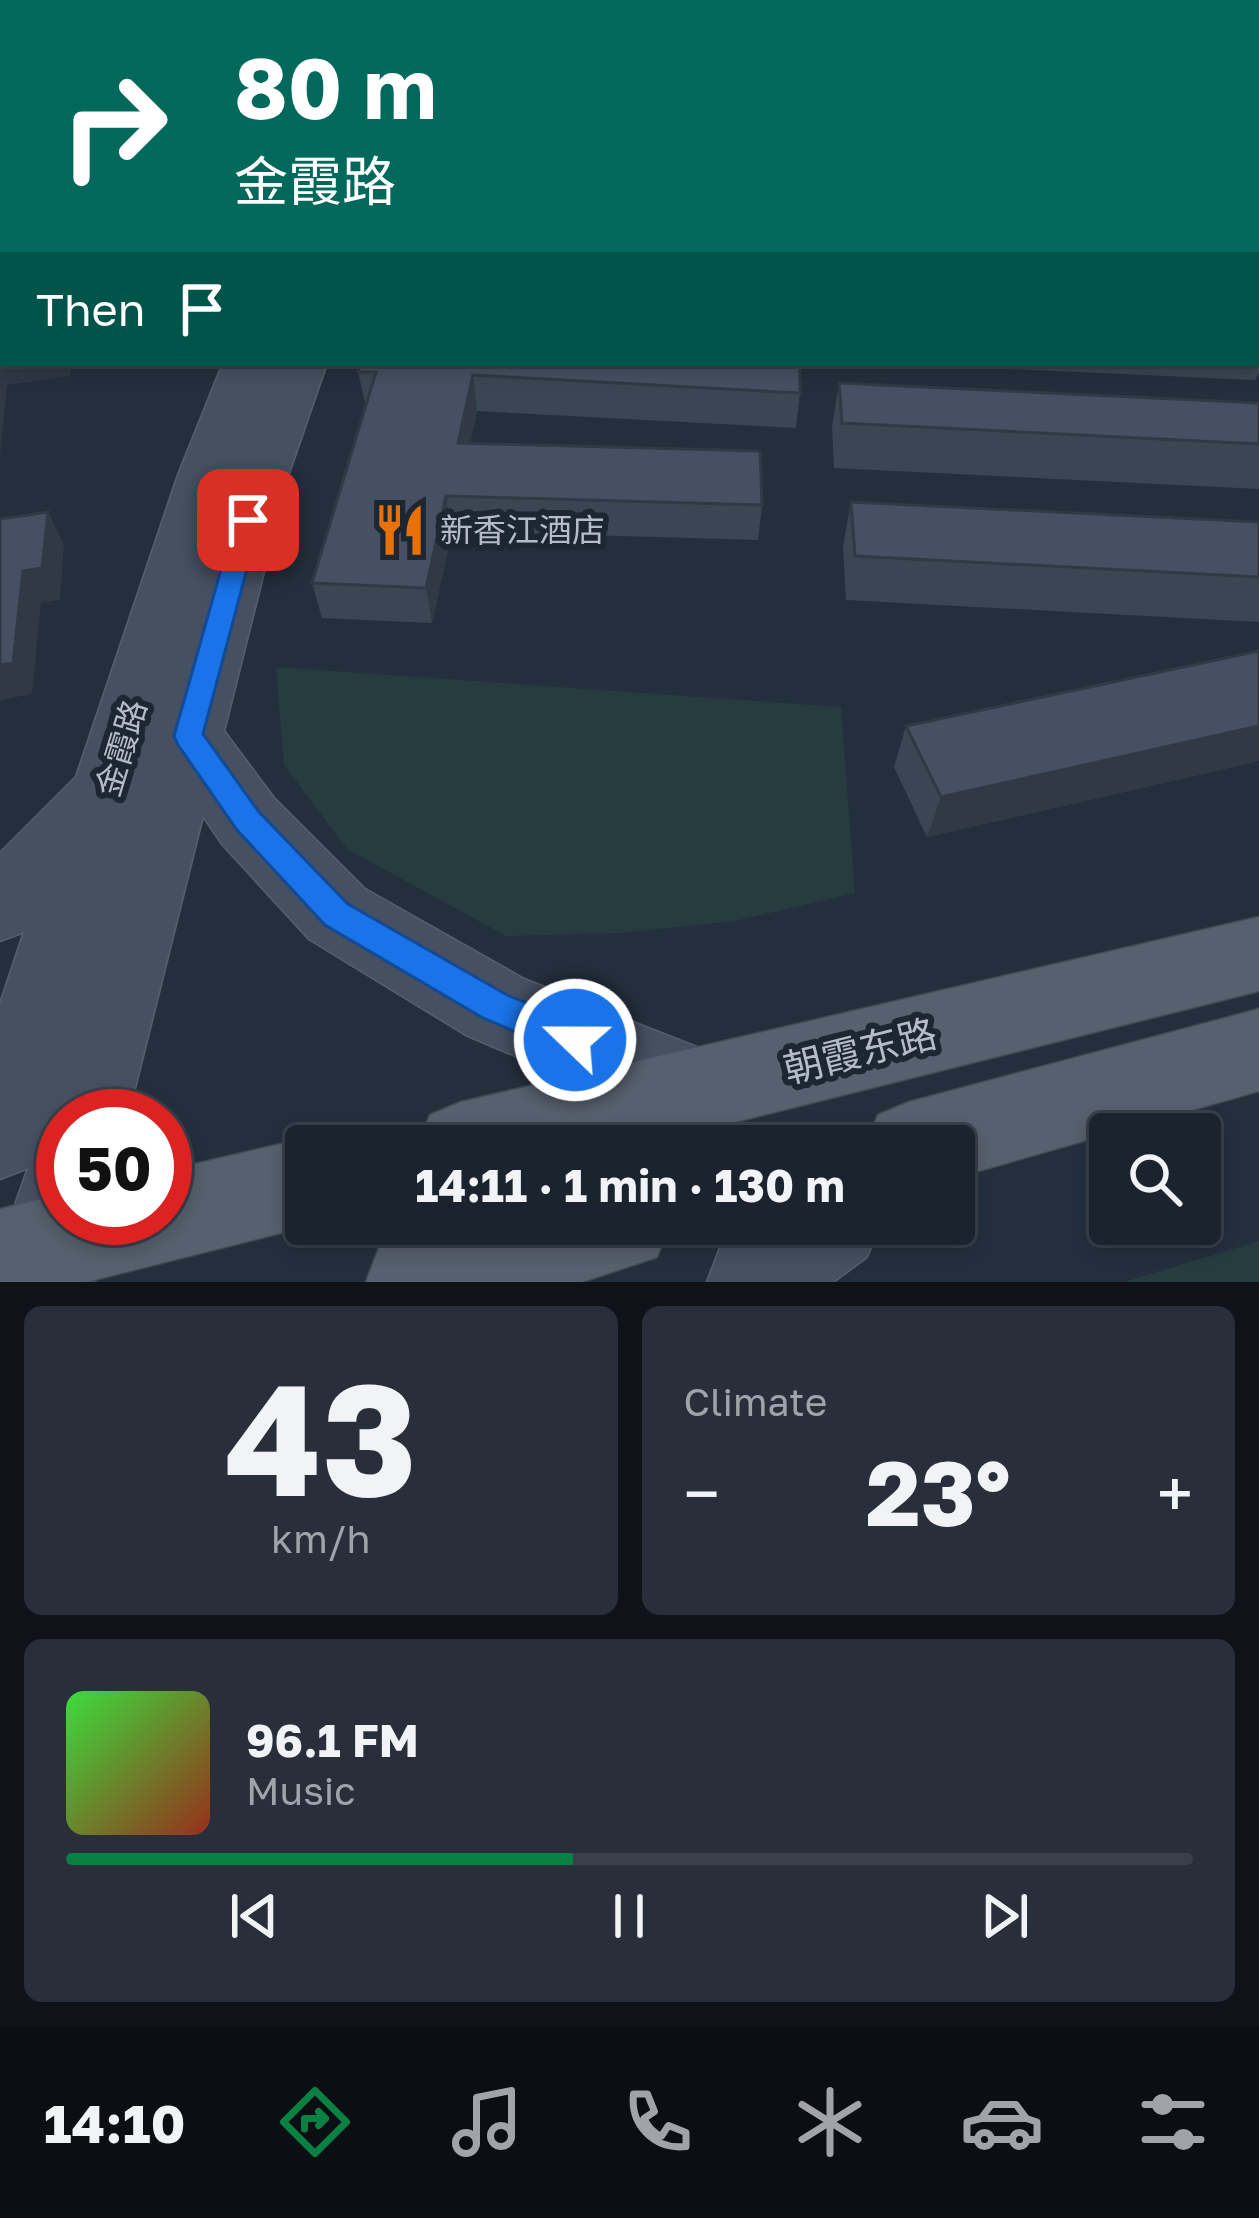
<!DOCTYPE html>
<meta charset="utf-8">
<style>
body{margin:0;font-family:"Golos Text","Noto Sans SC",sans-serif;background:#282f3a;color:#f1f3f6;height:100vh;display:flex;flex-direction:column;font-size:45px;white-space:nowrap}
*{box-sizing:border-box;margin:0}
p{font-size:39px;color:#a0a4aa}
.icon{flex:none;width:66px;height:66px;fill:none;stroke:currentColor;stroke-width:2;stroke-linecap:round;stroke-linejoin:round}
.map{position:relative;height:1282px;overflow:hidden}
.panel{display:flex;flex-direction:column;gap:24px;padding:24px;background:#0f1319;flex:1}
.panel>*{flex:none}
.guide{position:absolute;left:0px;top:0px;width:1260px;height:366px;box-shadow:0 6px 18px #0003,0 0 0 3px #39404a;background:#00695c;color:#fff;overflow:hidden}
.controls{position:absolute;left:1089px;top:1113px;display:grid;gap:24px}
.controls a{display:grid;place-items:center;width:132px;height:132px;border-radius:12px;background:#1b232e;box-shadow:0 6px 18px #0003,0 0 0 3px #39404a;font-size:60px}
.speed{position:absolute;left:36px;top:1089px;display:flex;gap:24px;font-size:60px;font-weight:700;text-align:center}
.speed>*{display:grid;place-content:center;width:156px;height:156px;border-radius:50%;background:#1b232e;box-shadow:0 6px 18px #0003,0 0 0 3px #39404a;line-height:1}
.speed .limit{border:18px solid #d22;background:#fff;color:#111}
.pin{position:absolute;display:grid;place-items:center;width:102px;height:102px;color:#fff;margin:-51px;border-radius:24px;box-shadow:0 6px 18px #0006}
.me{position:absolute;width:132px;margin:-66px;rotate:292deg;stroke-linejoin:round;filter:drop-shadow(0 0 9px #0008)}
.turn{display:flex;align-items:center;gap:42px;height:252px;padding:0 36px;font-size:54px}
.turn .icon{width:156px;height:156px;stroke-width:2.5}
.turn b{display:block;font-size:84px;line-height:102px}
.then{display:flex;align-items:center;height:114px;padding:0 36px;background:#0003;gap:24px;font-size:45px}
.big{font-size:90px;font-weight:700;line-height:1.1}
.panel .card{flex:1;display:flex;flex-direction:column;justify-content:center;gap:18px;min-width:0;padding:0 42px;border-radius:18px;background:#282f3a}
.panel .dial{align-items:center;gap:0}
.dial b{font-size:156px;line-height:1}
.song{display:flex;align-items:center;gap:36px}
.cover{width:144px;height:144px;border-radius:18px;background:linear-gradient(135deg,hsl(120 70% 55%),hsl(10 70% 35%))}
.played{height:12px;border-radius:6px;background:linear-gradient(90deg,#0b8043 45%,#39404a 45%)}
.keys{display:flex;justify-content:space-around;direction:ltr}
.heat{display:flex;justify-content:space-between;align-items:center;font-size:66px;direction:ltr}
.panel .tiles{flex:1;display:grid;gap:24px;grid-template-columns:1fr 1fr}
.card:last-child{grid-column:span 2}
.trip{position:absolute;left:285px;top:1125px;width:690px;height:120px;border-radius:12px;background:#1b232e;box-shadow:0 6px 18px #0003,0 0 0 3px #39404a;font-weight:700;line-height:120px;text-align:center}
.tabs{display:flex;height:192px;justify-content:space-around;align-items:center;background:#0b0e12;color:#a0a4aa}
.tabs .icon{width:84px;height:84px}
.tabs .on{color:#0b8043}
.tabs b{font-size:54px;color:#f1f3f6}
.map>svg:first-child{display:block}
</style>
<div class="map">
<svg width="1259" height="1282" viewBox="0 0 1259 1282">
<rect width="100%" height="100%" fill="#242f3e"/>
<path fill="#263c3f" d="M276 667 841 707 855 893 735 921 621 933 506 936 347 849 284 765Z
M1259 1241V1282H1124Z"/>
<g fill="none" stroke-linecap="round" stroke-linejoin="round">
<g stroke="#565f6c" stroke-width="3">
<path id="minor" d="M1257 38H1259L1257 55Z"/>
</g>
<g stroke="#565f6c" stroke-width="3">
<path id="tertiary" d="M1183 0H1215L1216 3H1184Z
M1257 95 1259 96V120L1257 119Z"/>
</g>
<g stroke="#565f6c" stroke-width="3">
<path id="secondary" d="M388 0H426L387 3Z
M223 363H327L288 476 224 731 274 798 365 889 524 979 727 1059 739 1090 727 1121 696 1133 466 1035 309 939 222 844 203 816 128 1116H63V1218H102L95 1245V1282H1V1245L28 1168 0 1179V1004L24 932 0 941V853L76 777 178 475ZM46 1129 58 1149 34 1158Z
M755 1224H880L867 1257 833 1282H707L720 1248Z"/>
</g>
<g stroke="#414a57" stroke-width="3">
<path id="primary" d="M1259 917V991L639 1146H417L430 1115 461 1102Z
M1259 1009V1091L954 1178V1146H865L878 1115 909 1102Z
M306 1138 326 1146H306V1224H316L86 1282H0V1209L63 1194V1218H165V1171Z
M452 1224H670L657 1257 582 1282H366L379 1248Z"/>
</g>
<use href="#minor" fill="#38414e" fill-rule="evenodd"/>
<use href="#tertiary" fill="#38414e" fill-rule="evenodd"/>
<use href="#secondary" fill="#465061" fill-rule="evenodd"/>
<use href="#primary" fill="#56606e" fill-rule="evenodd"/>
</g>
<path fill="#3b4654" d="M0 0H318L316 3H3V215H0Z
M1257 309H1259V373L1255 380 873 363H1257Z
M361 363 800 393 796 428 477 411 470 443 762 505 758 540 452 531 432 623 322 618 312 583 366 407 358 372Z
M839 383 1259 403V489L834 468 832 427Z
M851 502 1259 522V622L846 600 843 546Z
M1259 651V761L927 837 894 767 906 726Z"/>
<path fill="#303945" d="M289 0H318L316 3H287Z
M0 351H3V363H71L70 376 7 385 0 456Z
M473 375 477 411 463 478 458 443Z
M446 496 452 531 432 623 426 588Z
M48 512 64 545 60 600 41 603 32 694 0 700V665L23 571Z
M1259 726V761L927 837 941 797Z"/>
<path fill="#455162" stroke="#303945" stroke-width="3" d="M0 0H289L287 3H3V175H0Z
M485 0H612L611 3H484Z
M687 0H1116L1117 3H688Z
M0 280H3V351H0Z
M1257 309 1259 310V344H1257Z
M361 363H800V393L473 375 458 443 760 451 762 505 446 496 426 588 312 583 376 372H358Z
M839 383 1259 403V444L842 423Z
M851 502 1259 522V577L855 556Z
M48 512 42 568 23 571 13 663 0 665V519Z
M1259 651V726L941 797 906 726Z"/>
<path fill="#1a73e8" stroke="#114b97" stroke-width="3" d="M248 511 260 520 203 734 259 812 348 904 507 995 588 1028 593 1040 588 1052 575 1057 483 1018 325 925 237 830 178 745 174 736 235 520Z"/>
<defs>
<g id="restaurant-bare" transform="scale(4.14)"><path d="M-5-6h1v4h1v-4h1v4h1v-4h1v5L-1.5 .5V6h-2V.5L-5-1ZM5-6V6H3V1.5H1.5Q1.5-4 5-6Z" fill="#e8710a" stroke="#1d2633" stroke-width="2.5" paint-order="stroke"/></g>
</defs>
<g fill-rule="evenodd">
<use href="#restaurant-bare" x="400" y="530"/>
</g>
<g text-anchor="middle" stroke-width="12" stroke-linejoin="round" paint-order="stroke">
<g font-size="33" fill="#b4bcc9" stroke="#1d2633" text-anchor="start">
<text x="440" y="542">新香江酒店</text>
</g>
<g font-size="33" fill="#b4bcc9" stroke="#1d2633">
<text transform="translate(121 748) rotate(-73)" y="12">金霞路</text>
</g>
<g font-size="39" fill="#b4bcc9" stroke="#1d2633">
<text transform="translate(860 1051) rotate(-14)" y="14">朝霞东路</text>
</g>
</g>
</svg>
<div class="controls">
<a><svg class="icon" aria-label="search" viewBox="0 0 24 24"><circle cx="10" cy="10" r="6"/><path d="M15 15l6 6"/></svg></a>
</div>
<div class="speed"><div class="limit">50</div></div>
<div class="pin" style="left:248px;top:520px;background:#d93025"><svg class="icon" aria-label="arrive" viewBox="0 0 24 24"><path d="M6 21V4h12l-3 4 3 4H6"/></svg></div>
<svg class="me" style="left:575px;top:1040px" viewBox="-20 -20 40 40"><circle r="17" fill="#1a73e8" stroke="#fff" stroke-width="3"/><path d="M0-11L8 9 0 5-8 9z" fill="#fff"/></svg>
<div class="trip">14:11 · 1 min · 130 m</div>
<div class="guide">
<div class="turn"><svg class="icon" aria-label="right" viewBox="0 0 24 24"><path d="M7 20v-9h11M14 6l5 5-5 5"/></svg><div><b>80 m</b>金霞路</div></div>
<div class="then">Then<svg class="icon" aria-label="arrive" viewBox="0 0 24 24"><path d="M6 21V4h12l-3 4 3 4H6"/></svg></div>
</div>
</div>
<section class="panel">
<div class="tiles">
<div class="card dial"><b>43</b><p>km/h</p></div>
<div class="card"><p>Climate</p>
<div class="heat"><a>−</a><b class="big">23°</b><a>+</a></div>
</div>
<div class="card">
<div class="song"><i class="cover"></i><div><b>96.1 FM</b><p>Music</p></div></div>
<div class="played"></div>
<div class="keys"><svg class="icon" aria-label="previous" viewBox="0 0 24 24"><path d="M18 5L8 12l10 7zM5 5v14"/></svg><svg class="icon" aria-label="pause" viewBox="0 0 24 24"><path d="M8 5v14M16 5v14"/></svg><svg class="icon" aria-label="next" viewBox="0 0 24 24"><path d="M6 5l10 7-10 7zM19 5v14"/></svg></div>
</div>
</div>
</section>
<nav class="tabs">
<b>14:10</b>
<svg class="icon on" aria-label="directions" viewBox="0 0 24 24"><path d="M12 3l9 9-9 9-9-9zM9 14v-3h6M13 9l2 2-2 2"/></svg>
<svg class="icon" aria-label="music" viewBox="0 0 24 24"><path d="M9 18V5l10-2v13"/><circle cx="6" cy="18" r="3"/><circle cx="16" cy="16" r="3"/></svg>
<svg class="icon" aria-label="phone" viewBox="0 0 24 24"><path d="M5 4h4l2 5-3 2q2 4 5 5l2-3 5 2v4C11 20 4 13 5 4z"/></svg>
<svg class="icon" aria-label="climate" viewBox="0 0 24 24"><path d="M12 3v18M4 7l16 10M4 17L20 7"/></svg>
<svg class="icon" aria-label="car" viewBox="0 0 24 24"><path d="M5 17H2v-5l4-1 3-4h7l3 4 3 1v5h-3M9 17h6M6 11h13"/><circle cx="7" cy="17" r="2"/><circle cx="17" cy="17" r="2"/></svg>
<svg class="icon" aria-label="filters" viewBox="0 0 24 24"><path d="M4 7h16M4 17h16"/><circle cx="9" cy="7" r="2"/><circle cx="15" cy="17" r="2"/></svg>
</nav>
